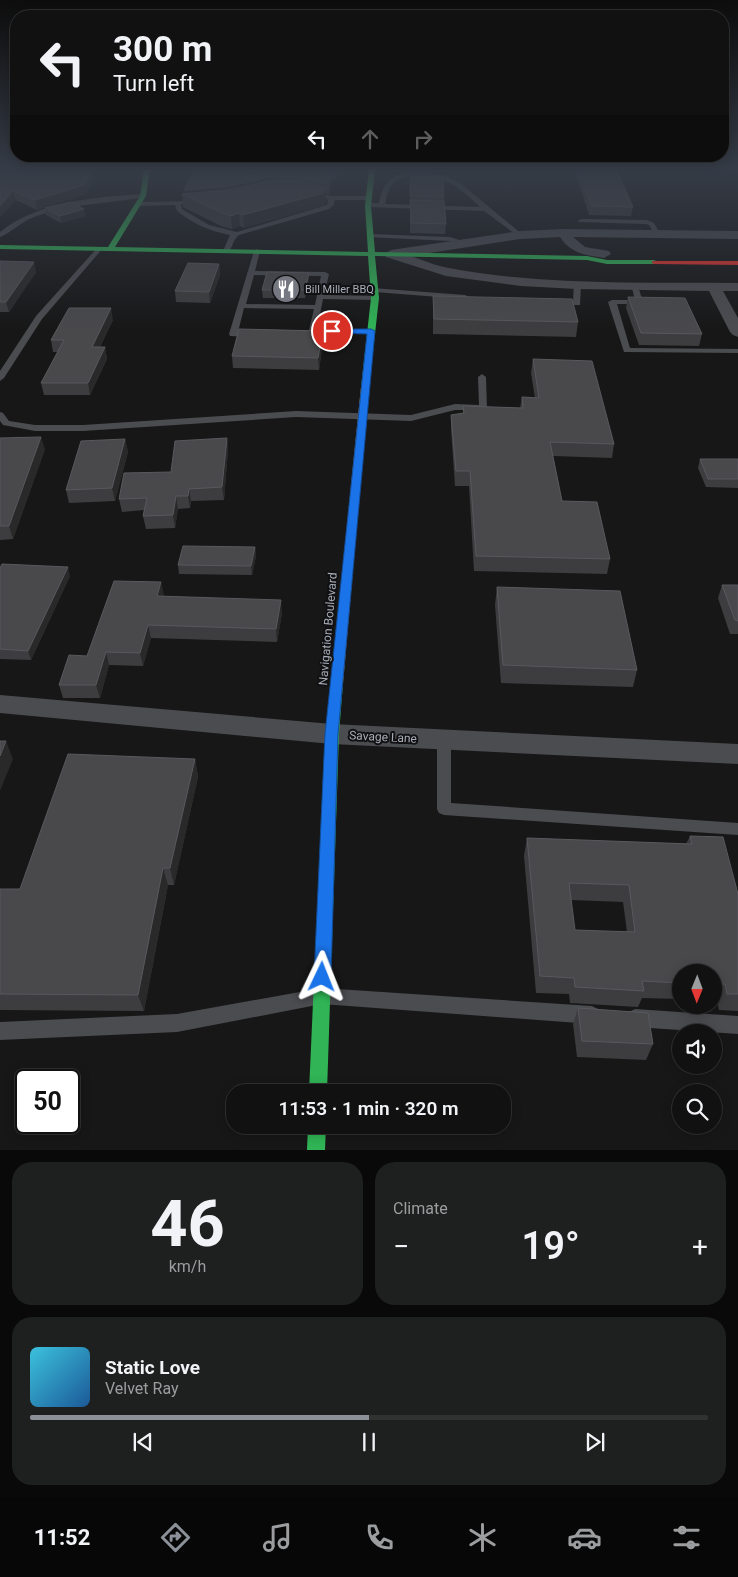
<!DOCTYPE html>
<meta charset="utf-8">
<style>
body{margin:0;font-family:Roboto,sans-serif;background:#1e1f1f;color:#f1f3f6;height:100vh;display:flex;flex-direction:column;font-size:19px;white-space:nowrap}
*{box-sizing:border-box;margin:0}
p{font-size:16px;color:#9c9d9f}
.icon{flex:none;width:28px;height:28px;fill:none;stroke:currentColor;stroke-width:2;stroke-linecap:round;stroke-linejoin:round}
.map{position:relative;height:1150px;overflow:hidden}
.side{display:flex;flex-direction:column;gap:12px;padding:12px;background:#090909;flex:1}
.side>*{flex:none}
.guide{position:absolute;left:10px;top:10px;width:719px;height:152px;border-radius:20px;box-shadow:0 2px 12px #0003,0 0 0 1px #303131;background:#111;color:#f1f3f6;overflow:hidden}
.needle{width:32px;rotate:181deg}
.buttons{position:absolute;left:672px;top:964px;display:grid;gap:10px}
.buttons a{display:grid;place-items:center;width:50px;height:50px;border-radius:50%;background:#111;box-shadow:0 2px 12px #0003,0 0 0 1px #303131;font-size:25px}
.speed{position:absolute;left:15px;top:1069px;display:flex;gap:10px;font-size:25px;font-weight:700;text-align:center}
.speed>*{display:grid;place-content:center;width:65px;height:65px;border-radius:50%;background:#111;box-shadow:0 2px 12px #0003,0 0 0 1px #303131;line-height:1}
.speed .limit{border:2px solid #111;border-radius:8px;background:#fff;color:#111}
.pin{position:absolute;display:grid;place-items:center;width:42px;height:42px;color:#fff;margin:-21px;border:2px solid #fff;border-radius:50%;box-shadow:0 1px 5px #0007}
.me{position:absolute;width:55px;margin:-28px;rotate:2deg;stroke-linejoin:round;filter:drop-shadow(0 0 4px #0008)}
.turn{display:flex;align-items:center;gap:18px;height:105px;padding:0 20px;font-size:22px}
.turn .icon{width:65px;height:65px;stroke-width:2.5}
.turn b{display:block;font-size:35px;line-height:42px}
.lanes{display:flex;align-items:center;height:48px;padding:0 20px;background:#0003;justify-content:center;gap:25px;direction:ltr}
.lanes .off{opacity:.35}
.big{font-size:38px;font-weight:600;line-height:1.1}
.side .tile{flex:1;display:flex;flex-direction:column;justify-content:center;gap:8px;min-width:0;padding:0 18px;border-radius:20px;background:#1e1f1f}
.side .dial{align-items:center;gap:0}
.dial b{font-size:65px;line-height:1}
.song{display:flex;align-items:center;gap:15px}
.cover{width:60px;height:60px;border-radius:8px;background:linear-gradient(135deg,hsl(190 70% 55%),hsl(210 70% 35%))}
.played{height:5px;border-radius:2px;background:linear-gradient(90deg,#8c9099 50%,#303131 50%)}
.keys{display:flex;justify-content:space-around;direction:ltr}
.heat{display:flex;justify-content:space-between;align-items:center;font-size:28px;direction:ltr}
.side .tiles{flex:1;display:grid;gap:12px;grid-template-columns:1fr 1fr}
.tile:last-child{grid-column:span 2}
.trip{position:absolute;left:226px;top:1084px;width:285px;height:50px;border-radius:20px;background:#111;box-shadow:0 2px 12px #0003,0 0 0 1px #303131;font-weight:600;line-height:50px;text-align:center}
.tabs{display:flex;height:80px;justify-content:space-around;align-items:center;background:#070707;color:#9c9d9f}
.tabs .icon{width:35px;height:35px}
.tabs .selected{color:#8c9099}
.tabs b{font-size:22px;color:#f1f3f6}
.map>svg:first-child{display:block}
</style>
<div class="map">
<svg width="738" height="1150" viewBox="0 0 738 1150">
<rect width="100%" height="100%" fill="#171717"/>
<g fill="none" stroke-linecap="round" stroke-linejoin="round">
<path fill="#4b4c50" fill-rule="evenodd" d="M428 172 448 177 460 183 523 235 518 236 484 211 369 207 366 205 369 203H379C384 175 401 171 428 172ZM418 176C448 177 459 187 480 207L385 204C389 182 396 177 418 176Z
M311 191 331 196H369L372 198 369 200H335L333 206 329 209 239 235C232 240 233 250 226 253L223 251 230 235C210 231 193 224 177 211L175 205 139 206 136 204 139 202 199 201 200 202 197 204H181L182 209 209 225 237 232 327 205 328 201 326 198 309 194 308 193Z
M143 194 146 196 145 197C106 204 73 203 34 217 21 222 12 232 0 237V232C39 201 95 197 143 194Z
M581 219 647 220 654 223 660 234 655 235 649 225 646 224 579 222 578 221Z
M370 234 450 237 469 243 466 245 450 241 368 237 367 236Z
M98 247 103 248 42 319 4 378 0 381V371L36 316Z
M257 249 260 251 255 271 325 272 329 274 324 295 378 296V300H375L323 299 317 329H374V333H315L310 335 306 333 309 330 314 309 244 308 238 332 252 333 256 335 252 337 230 336 229 334 254 251ZM254 275 321 276 315 305 246 304Z
M574 283 581 285 580 305H556V301H573Z
M631 284 638 286 643 302 642 304H617L630 348 738 349V353L624 352 608 302 612 300H635Z
M372 288 465 295 469 297 465 299 375 292 371 290Z
M482 374 486 377 487 410H455L411 421 296 417 83 431H35L3 425 0 421V412L3 413 9 421 35 425H83L296 411 411 415 455 404 479 405 478 377Z
M444 735 449 736 451 740V803L738 823V835L444 815 439 813 437 809V740L439 736Z
M322 988 592 1006 598 1009 601 1015 598 1021 592 1024 322 1004 177 1032 0 1040V1022L177 1014Z
M635 1009 738 1016V1034L635 1027 629 1024 626 1018 629 1012Z"/>
<path fill="#4b4c50" fill-rule="evenodd" d="M564 229 738 231V239L573 237 585 247 609 251 611 254 604 258C586 255 571 254 560 237L520 239 410 256C423 260 436 266 449 268 544 286 642 282 738 283V291H723L738 318V337L733 335 730 332 709 291 577 289 521 286 446 276 386 257 384 254 391 250 520 231Z
M0 695 332 724 738 744V764L332 744 0 713Z"/>
<path fill="#30b455" fill-rule="evenodd" d="M144 169H150L146 196 115 247 368 252 365 206 369 169H375L371 206 375 252 587 256 607 260H654L658 262 654 264H607L587 260 375 256 379 298 369 387 365 390 361 387 371 298 368 256 0 249V245L108 247 140 196Z
M337 678 341 680 343 683 339 734 327 1092H309L325 734 331 683 333 680Z
M308 1125H326L325 1150H307Z"/>
<path fill="#ff9f0a" fill-rule="evenodd" d="M365 384 369 387 343 683 341 686H333L331 683 361 387Z"/>
<path fill="#e5322d" fill-rule="evenodd" d="M652 261H738V265L654 264 652 263Z"/>
</g>
<path fill="#3d3d3f" fill-rule="evenodd" d="M0 169H93L94 182 85 194 37 210 16 200Z
M187 169H339L336 180H332L329 194 326 193V201L324 205 244 228 240 226 232 229 223 227 183 207 182 194H185L194 169 187 170Z
M574 169H616L633 207 631 216 589 215Z
M410 176 444 197 446 224 445 234 410 233Z
M45 208 86 216 61 223 46 215Z
M0 261 36 272 9 312H0Z
M219 264 220 275 210 303 176 302 175 291Z
M309 280 305 298H263L262 290Z
M433 296 578 322 576 337 433 334Z
M628 297 702 334 699 346 639 345 626 308Z
M113 320 100 347H105L107 359 90 395H44L41 383 58 352H53L51 340Z
M323 331V342L319 370 233 368 232 356Z
M533 359 614 444 612 458 553 456 562 501 610 559 607 574 474 571 469 486H455L451 429V415L463 413V406L520 408 522 397 535 398 531 373Z
M0 438 45 449 13 539 0 540Z
M227 438 228 450 224 500 191 501 190 508 178 509 175 528 146 529 143 516 144 510 122 512 119 499 171 472Z
M125 439 128 452 115 501 69 503 66 490Z
M700 459H738V488L706 487 698 468Z
M255 547 256 556 252 575 179 574 178 565Z
M0 568 70 576 31 660 0 659Z
M722 585H738V634H730L718 598Z
M497 587 637 670 633 687 501 683 495 605Z
M164 595 163 596 282 613 277 642 151 638 143 666 109 665 100 698H63L59 685 87 656Z
M195 759 198 777 174 885H168L144 1011 0 1010V889H20Z
M690 836 738 894V1011L719 1010 717 1001H714V972H681V999L642 998 638 1007 570 1003 569 994 536 993 524 856 527 838 686 844ZM571 900 623 902 627 932 575 930Z
M578 1008 653 1044 646 1060 577 1057 573 1024Z"/>
<path fill="#29292a" d="M92 169H93L94 182 85 194 37 210 35 200Z
M336 169H339L336 180Z
M332 171V180L329 194V184Z
M274 176 275 185 185 195 184 190Z
M325 188 326 201 324 205 244 228 243 215Z
M13 191 16 200 0 218V206Z
M84 209 86 216 61 223 60 216Z
M239 213 240 226 232 229 231 216Z
M34 262 36 272 9 312 6 302Z
M219 264 220 275 210 303 209 292Z
M309 273V280L305 298V290Z
M111 308 113 320 94 359 92 347Z
M323 331V342L319 370 318 358Z
M105 347 107 359 90 395 88 383Z
M41 437 45 449 13 539 9 526Z
M227 438 228 450 224 500 222 487Z
M125 439 128 452 115 501 112 488Z
M189 489 191 501 190 508 188 496Z
M176 496 178 509 175 528 173 515Z
M255 547 256 556 252 575 251 566Z
M68 567 70 576 31 660 28 651Z
M161 582 164 595 160 609 157 596Z
M281 600 282 613 277 642 276 629Z
M148 625 151 638 143 666 140 653Z
M106 652 109 665 100 698 96 685Z
M6 741 13 759 0 791V756Z
M195 759 198 777 174 885 170 868Z
M163 868 168 885 144 1011 138 995Z"/>
<path fill="#49494c" stroke="#58595d" fill-rule="evenodd" d="M0 169H92V173L84 185 35 200 13 191 0 206Z
M194 169H336V171H332L329 184 301 177 274 176 229 186 184 190Z
M578 169H616L633 207 591 206Z
M410 176H443L444 197 410 196Z
M274 180 300 181 325 188 323 193 243 215 239 213 231 216 222 213 182 194 229 190Z
M410 200 444 201 446 224 411 223Z
M71 202 84 209 60 216 45 208Z
M0 261 34 262 6 302H0Z
M188 263 219 264 209 292 175 291Z
M267 272 309 273 305 290H262Z
M433 296 572 299 578 322 434 319Z
M628 297 685 298 702 334 641 333Z
M69 308H111L92 347H105L88 383H41L64 340H51Z
M239 329 323 331 318 358 232 356Z
M533 359 592 361 614 444 550 442 562 501 597 502 610 559 476 556 470 471H456L451 415 464 413 463 406 523 408 522 397 539 398Z
M41 437 9 526H0V438Z
M227 438 222 487 189 489 188 496H176L173 515 143 516 147 498 119 499 124 473 171 472 175 441Z
M125 439 112 488 66 490 81 441Z
M700 459H738V479H708Z
M183 546 255 547 251 566 178 565Z
M2 564 68 567 28 651 0 649V568Z
M114 581 161 582 157 596 281 600 276 629 148 625 140 653 106 652 96 685H59L69 655 87 656Z
M722 585H738V621L735 620Z
M497 587 620 591 637 670 503 665Z
M0 741H6L0 756Z
M68 754 195 759 170 868H163L138 995 0 994V889H20Z
M690 836 723 837 738 894V994H727L725 984H714V972H681V983L642 981 644 991 575 987 574 978 540 976 527 838 692 844ZM569 883 629 885 635 932 575 930Z
M578 1008 648 1013 653 1044 582 1041Z"/>
<linearGradient id="sky" x2="0" y2="1"><stop stop-color="#0d0d0d"/><stop offset="0.51" stop-color="#363c47"/><stop offset="1" stop-color="#363c47" stop-opacity="0"/></linearGradient>
<rect width="738" height="330" fill="url(#sky)"/>
<path fill="#1a73e8" stroke="#114b97" d="M330 329H371L375 331 338 734 331 977 328 983 322 986 317 983 314 977 325 734 367 334 332 333H330Z"/>
<defs>
<g id="restaurant-disc" transform="scale(1.4375)"><circle r="9.5" fill="#757880" stroke="#111113"/><path d="M-5-6h1v4h1v-4h1v4h1v-4h1v5L-1.5 .5V6h-2V.5L-5-1ZM5-6V6H3V1.5H1.5Q1.5-4 5-6Z" fill="#fff"/></g>
</defs>
<g fill-rule="evenodd">
<use href="#restaurant-disc" x="286" y="289"/>
</g>
<g text-anchor="middle" stroke-width="4" stroke-linejoin="round" paint-order="stroke">
<g font-size="11" fill="#a8adb8" stroke="#111113" text-anchor="start">
<text x="305" y="293">Bill Miller BBQ</text>
</g>
<g font-size="12" fill="#a8adb8" stroke="#111113">
<text transform="translate(328 629) rotate(-85)" y="4">Navigation Boulevard</text>
<text transform="translate(383 737) rotate(3)" y="4">Savage Lane</text>
</g>
</g>
</svg>
<div class="buttons">
<a><svg class="needle" viewBox="-14 -14 28 28"><path d="M0-13l5 13h-10z" fill="#e53935"/><path d="M0 13l5-13h-10z" fill="#9c9d9f"/></svg></a>
<a><svg class="icon" aria-label="sound" viewBox="0 0 24 24"><path d="M4 9h4l5-4v14l-5-4H4zM17 9q2 3 0 6"/></svg></a>
<a><svg class="icon" aria-label="search" viewBox="0 0 24 24"><circle cx="10" cy="10" r="6"/><path d="M15 15l6 6"/></svg></a>
</div>
<div class="speed"><div class="limit">50</div></div>
<div class="pin" style="left:332px;top:331px;background:#d93025"><svg class="icon" aria-label="arrive" viewBox="0 0 24 24"><path d="M6 21V4h12l-3 4 3 4H6"/></svg></div>
<svg class="me" style="left:322px;top:977px" viewBox="-20 -20 40 40"><path d="M0-17L14 15 0 8-14 15z" fill="#1a73e8" stroke="#fff" stroke-width="4"/></svg>
<div class="trip">11:53 · 1 min · 320 m</div>
<div class="guide">
<div class="turn"><svg class="icon" aria-label="left" viewBox="0 0 24 24"><path d="M17 20v-9H6M10 6l-5 5 5 5"/></svg><div><b>300 m</b>Turn left</div></div>
<div class="lanes"><svg class="icon" aria-label="left" viewBox="0 0 24 24"><path d="M17 20v-9H6M10 6l-5 5 5 5"/></svg><svg class="icon off" aria-label="ahead" viewBox="0 0 24 24"><path d="M12 20V5M6 11l6-6 6 6"/></svg><svg class="icon off" aria-label="right" viewBox="0 0 24 24"><path d="M7 20v-9h11M14 6l5 5-5 5"/></svg></div>
</div>
</div>
<section class="side">
<div class="tiles">
<div class="tile dial"><b>46</b><p>km/h</p></div>
<div class="tile"><p>Climate</p>
<div class="heat"><a>−</a><b class="big">19°</b><a>+</a></div>
</div>
<div class="tile">
<div class="song"><i class="cover"></i><div><b>Static Love</b><p>Velvet Ray</p></div></div>
<div class="played"></div>
<div class="keys"><svg class="icon" aria-label="previous" viewBox="0 0 24 24"><path d="M18 5L8 12l10 7zM5 5v14"/></svg><svg class="icon" aria-label="pause" viewBox="0 0 24 24"><path d="M8 5v14M16 5v14"/></svg><svg class="icon" aria-label="next" viewBox="0 0 24 24"><path d="M6 5l10 7-10 7zM19 5v14"/></svg></div>
</div>
</div>
</section>
<nav class="tabs">
<b>11:52</b>
<svg class="icon selected" aria-label="directions" viewBox="0 0 24 24"><path d="M12 3l9 9-9 9-9-9zM9 14v-3h6M13 9l2 2-2 2"/></svg>
<svg class="icon" aria-label="music" viewBox="0 0 24 24"><path d="M9 18V5l10-2v13"/><circle cx="6" cy="18" r="3"/><circle cx="16" cy="16" r="3"/></svg>
<svg class="icon" aria-label="phone" viewBox="0 0 24 24"><path d="M5 4h4l2 5-3 2q2 4 5 5l2-3 5 2v4C11 20 4 13 5 4z"/></svg>
<svg class="icon" aria-label="climate" viewBox="0 0 24 24"><path d="M12 3v18M4 7l16 10M4 17L20 7"/></svg>
<svg class="icon" aria-label="car" viewBox="0 0 24 24"><path d="M5 17H2v-5l4-1 3-4h7l3 4 3 1v5h-3M9 17h6M6 11h13"/><circle cx="7" cy="17" r="2"/><circle cx="17" cy="17" r="2"/></svg>
<svg class="icon" aria-label="filters" viewBox="0 0 24 24"><path d="M4 7h16M4 17h16"/><circle cx="9" cy="7" r="2"/><circle cx="15" cy="17" r="2"/></svg>
</nav>
